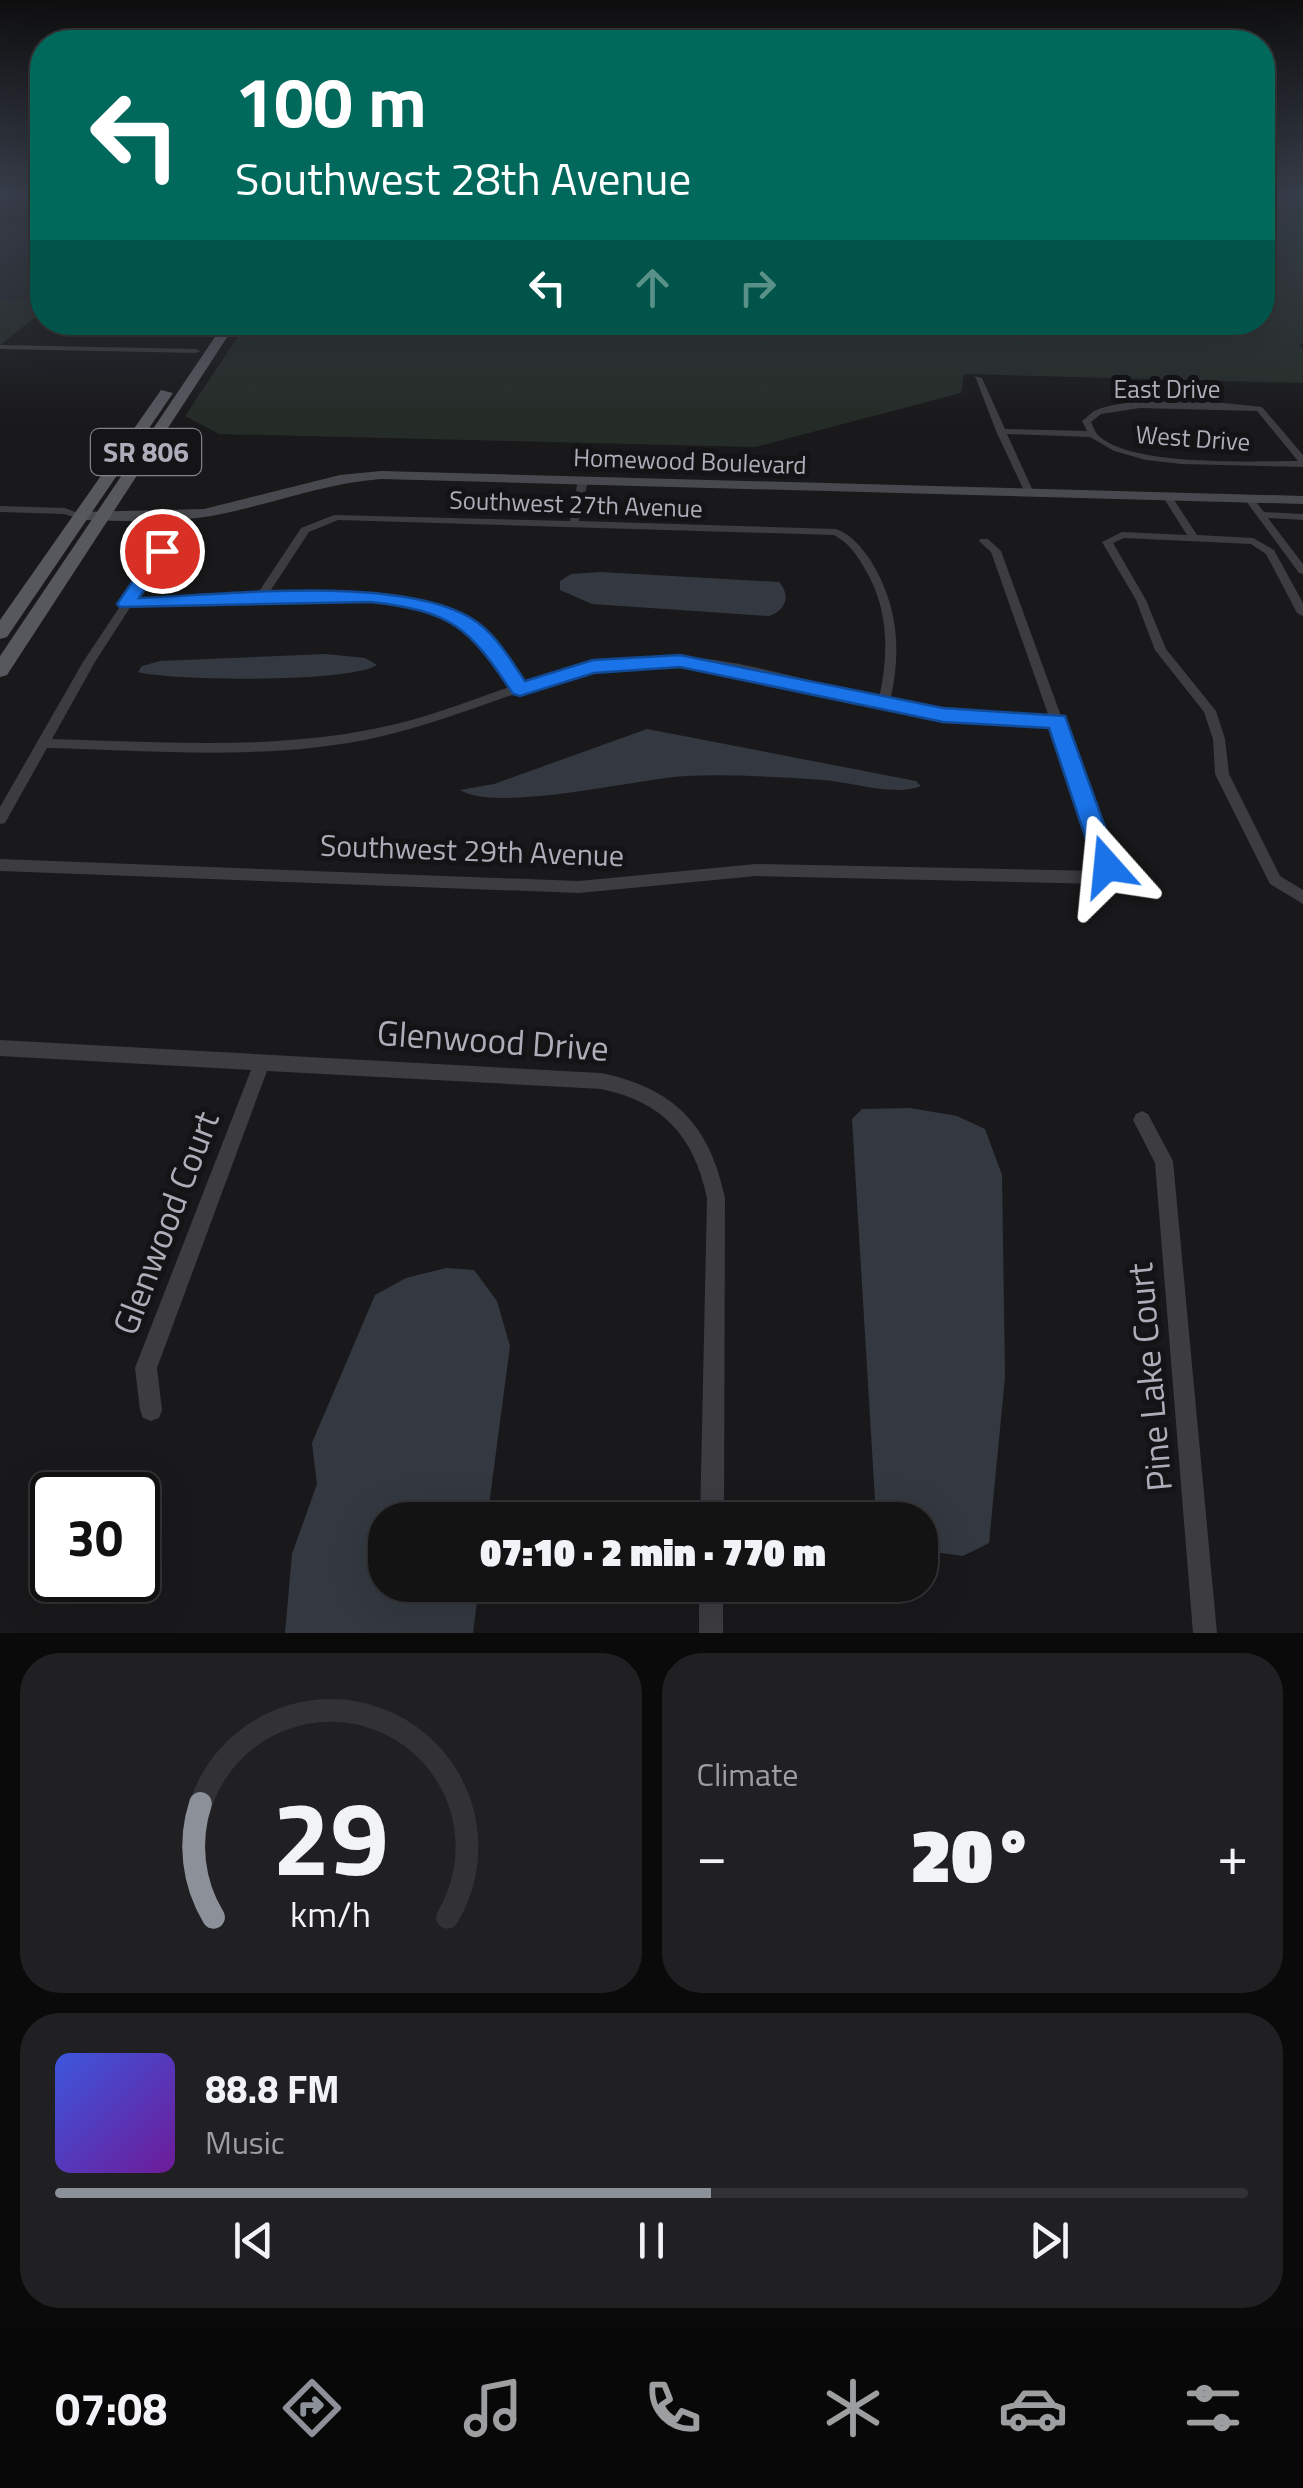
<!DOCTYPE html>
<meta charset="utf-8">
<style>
body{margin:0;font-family:"Titillium Web",sans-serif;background:#202022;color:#f1f3f6;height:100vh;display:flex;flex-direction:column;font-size:38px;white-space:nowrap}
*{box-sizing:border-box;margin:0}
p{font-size:32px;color:#9d9ea0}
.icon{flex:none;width:55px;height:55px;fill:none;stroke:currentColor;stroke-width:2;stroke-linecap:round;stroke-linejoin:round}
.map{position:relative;height:1633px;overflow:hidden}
.details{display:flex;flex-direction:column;gap:20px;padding:20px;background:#0a0a0b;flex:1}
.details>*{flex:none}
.guide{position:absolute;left:30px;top:30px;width:1245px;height:305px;border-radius:40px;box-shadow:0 10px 40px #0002,0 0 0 2px #323234;background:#00695c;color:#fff;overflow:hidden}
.speed{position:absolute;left:30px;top:1472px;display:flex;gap:20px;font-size:50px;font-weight:700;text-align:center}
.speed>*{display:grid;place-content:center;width:130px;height:130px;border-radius:50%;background:#131314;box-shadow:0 10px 40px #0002,0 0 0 2px #323234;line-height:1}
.speed .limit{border:5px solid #111;border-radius:15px;background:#fff;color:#111}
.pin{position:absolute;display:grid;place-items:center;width:85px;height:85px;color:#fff;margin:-42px;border:5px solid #fff;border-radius:50%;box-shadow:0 2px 10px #0007}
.me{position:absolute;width:110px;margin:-55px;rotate:342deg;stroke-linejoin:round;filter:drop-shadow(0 0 8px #0008)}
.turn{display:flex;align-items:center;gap:35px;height:210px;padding:0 40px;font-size:45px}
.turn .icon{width:130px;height:130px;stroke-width:2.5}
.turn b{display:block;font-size:70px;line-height:85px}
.lanes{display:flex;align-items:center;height:95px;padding:0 40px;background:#0003;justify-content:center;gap:50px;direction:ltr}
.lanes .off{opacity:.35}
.big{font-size:75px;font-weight:800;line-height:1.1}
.details .tile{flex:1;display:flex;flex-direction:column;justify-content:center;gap:15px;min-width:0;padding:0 35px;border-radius:40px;background:#202022}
.details .dial{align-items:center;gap:0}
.dial svg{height:260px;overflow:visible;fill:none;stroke:#323234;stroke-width:7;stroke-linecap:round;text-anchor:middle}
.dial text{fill:#f1f3f6;stroke:none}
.song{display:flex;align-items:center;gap:30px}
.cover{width:120px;height:120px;border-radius:15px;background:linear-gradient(135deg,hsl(230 70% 55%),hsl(280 70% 35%))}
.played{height:10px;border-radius:5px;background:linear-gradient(90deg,#8c9099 55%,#323234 55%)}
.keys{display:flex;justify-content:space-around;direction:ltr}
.heat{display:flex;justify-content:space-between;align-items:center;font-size:55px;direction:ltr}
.details .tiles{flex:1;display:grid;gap:20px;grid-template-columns:1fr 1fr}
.tile:last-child{grid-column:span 2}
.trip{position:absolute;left:368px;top:1502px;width:570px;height:100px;border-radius:40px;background:#131314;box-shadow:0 10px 40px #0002,0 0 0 2px #323234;font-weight:800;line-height:100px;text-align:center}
.menu{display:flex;height:160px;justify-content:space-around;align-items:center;background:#080808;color:#9d9ea0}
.menu .icon{width:70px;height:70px}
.menu .selected{color:#8c9099}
.menu b{font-size:45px;color:#f1f3f6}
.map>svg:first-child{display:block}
</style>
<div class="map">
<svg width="1303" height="1633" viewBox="0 0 1303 1633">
<rect width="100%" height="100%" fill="#19191b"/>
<path fill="#252528" d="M0 225 42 229V299L0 300Z"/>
<path fill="#252c27" d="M1263 194H1303V343L1299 344 1303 349V383L964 374 961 393 755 447 219 434 185 416 247 323 1262 322Z
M42 299V312L0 345V300Z"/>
<path fill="#343941" d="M601 572 779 582C791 595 786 611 769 616L592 604 560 590V581L571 574Z
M326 654 365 658 377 665C349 683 173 681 138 672L142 666 160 661Z
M647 729 916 781 921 786C895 797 852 782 823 780 779 777 730 774 686 776 635 779 498 813 460 790L494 784Z
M910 1108 957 1116 985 1129 1002 1175 1005 1377 989 1543 963 1556 920 1550V1520H881L876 1516 852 1119 862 1109Z
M446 1268 474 1270 497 1301 510 1346 487 1520H385V1585H479L473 1633H285L292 1554 317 1484 312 1443 375 1295 406 1278Z"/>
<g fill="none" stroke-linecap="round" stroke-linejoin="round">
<path fill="#3c3c41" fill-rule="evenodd" d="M0 345 196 349 200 351 196 353 0 349Z
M975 376 982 378 1005 429 1087 431 1082 421C1085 419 1091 413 1094 411 1130 394 1222 402 1262 407L1303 455V467L1181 464 1146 460 1114 451 1090 437 1007 434 1034 493 1026 495 996 431ZM1140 408 1257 411 1298 461C1255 461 1129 467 1098 435 1095 432 1093 426 1091 422L1101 414Z
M583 477 588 480 579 521 836 529C852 535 861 547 871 561 898 605 902 651 890 701L958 712 1049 717 991 552 979 541 980 539H988L1001 551 1113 859 1110 877 1099 884 756 876 579 893 0 871V859L579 881 756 864 1098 871 1099 859 1052 726C1004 723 956 722 909 713 823 696 738 659 649 664 554 670 471 716 379 737 271 761 157 751 47 748L5 823 0 824V807L83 662 158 549H166L167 551 136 600 256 596 301 528 334 515 570 521 578 480ZM338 520 834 535C849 543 857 555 865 569 889 609 889 654 879 698 804 681 729 653 651 657 607 659 564 670 522 683 509 664 498 642 480 627 421 581 336 593 267 596L309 532ZM351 600C394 601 443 604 476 636 491 650 501 669 512 686 466 702 421 720 373 729 267 750 159 742 52 739L95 662 131 606Z
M1168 494 1171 495 1197 535 1253 538 1274 550 1303 603V616L1297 613 1266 554 1251 544 1124 538 1113 543 1146 600 1166 649 1216 711 1225 739 1229 774 1280 876 1303 890V904L1270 884 1215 774 1213 739 1204 712 1155 650 1136 600 1102 542 1122 532 1187 535 1163 497Z
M1246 497H1252L1264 512 1303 514V520L1268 518 1303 564V574L1299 573 1246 501Z
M0 506 65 508 86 516 81 519 64 514 0 512Z
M0 1040 601 1073C674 1088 710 1125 725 1198L724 1520H700L707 1198C694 1136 663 1102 601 1089L267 1071 157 1368 162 1410 159 1418 151 1421 143 1418 140 1410 135 1368 251 1070 0 1056Z
M1142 1111 1148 1114 1173 1161 1217 1633H1193L1155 1163 1133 1120 1136 1114Z
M699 1585H723V1633H699Z"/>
<path fill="#48494f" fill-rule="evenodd" d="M381 471 1303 496V504L381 479C326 483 275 503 221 514 175 524 128 521 81 520L74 516 81 512 204 509 340 475Z"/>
<path fill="#57575e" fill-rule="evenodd" d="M225 322H237L7 675 0 677V656Z
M161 390 173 393 7 637 0 639V620Z"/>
</g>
<linearGradient id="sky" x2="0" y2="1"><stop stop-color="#0e0e0f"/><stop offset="0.46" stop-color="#383e4a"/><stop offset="1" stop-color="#383e4a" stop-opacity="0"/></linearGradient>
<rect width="1303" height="423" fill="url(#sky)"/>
<path fill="#1a73e8" stroke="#114b97" stroke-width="2.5" d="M162 546 170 551 139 598C224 595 418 572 482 626 500 641 512 662 525 681L593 660 680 655 943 708 1065 716 1119 866 1116 873H1099L1095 866 1049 728 943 722 680 667 594 673 520 696 513 694C469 627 452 611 370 602L120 607 117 604 156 547Z"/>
<g text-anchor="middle" stroke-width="10" stroke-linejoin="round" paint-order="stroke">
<g font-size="25" fill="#adaeb9" stroke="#141416">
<text x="1167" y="398">East Drive</text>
<text transform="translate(1193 438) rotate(4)" y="9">West Drive</text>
<text transform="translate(690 461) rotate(2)" y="9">Homewood Boulevard</text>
<text transform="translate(576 504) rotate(2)" y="9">Southwest 27th Avenue</text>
</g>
<rect fill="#141416" stroke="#7f8088" stroke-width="2.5" x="91" y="429" width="110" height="46" rx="8"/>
<g font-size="28" font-weight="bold" fill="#adaeb9">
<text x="146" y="462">SR 806</text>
</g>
<g font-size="30" fill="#adaeb9" stroke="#141416">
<text transform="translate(472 851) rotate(2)" y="10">Southwest 29th Avenue</text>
</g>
<g font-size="35" fill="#adaeb9" stroke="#141416">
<text transform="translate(493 1041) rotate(4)" y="12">Glenwood Drive</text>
<text transform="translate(166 1223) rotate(-69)" y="12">Glenwood Court</text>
<text transform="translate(1150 1377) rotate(-95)" y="12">Pine Lake Court</text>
</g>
</g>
</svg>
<div class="speed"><div class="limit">30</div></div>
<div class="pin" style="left:162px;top:551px;background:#d93025"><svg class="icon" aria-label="arrive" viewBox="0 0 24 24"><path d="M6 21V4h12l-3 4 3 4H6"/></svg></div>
<svg class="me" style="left:1107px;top:866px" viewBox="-20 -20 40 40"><path d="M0-17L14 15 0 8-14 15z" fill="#1a73e8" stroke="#fff" stroke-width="4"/></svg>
<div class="trip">07:10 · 2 min · 770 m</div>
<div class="guide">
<div class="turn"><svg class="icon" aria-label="left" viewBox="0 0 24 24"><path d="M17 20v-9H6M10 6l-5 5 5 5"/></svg><div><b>100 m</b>Southwest 28th Avenue</div></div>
<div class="lanes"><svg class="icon" aria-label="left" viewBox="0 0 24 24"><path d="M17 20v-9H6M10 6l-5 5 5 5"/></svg><svg class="icon off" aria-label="ahead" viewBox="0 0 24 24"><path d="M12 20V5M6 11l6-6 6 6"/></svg><svg class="icon off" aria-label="right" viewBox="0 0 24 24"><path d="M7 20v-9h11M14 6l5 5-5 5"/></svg></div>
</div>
</div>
<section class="details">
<div class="tiles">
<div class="tile dial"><svg viewBox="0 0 100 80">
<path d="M14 69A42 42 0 1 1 86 69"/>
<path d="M14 69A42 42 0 0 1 10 34" stroke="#8c9099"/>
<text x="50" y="56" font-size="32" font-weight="700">29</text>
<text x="50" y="72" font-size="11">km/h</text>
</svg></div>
<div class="tile"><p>Climate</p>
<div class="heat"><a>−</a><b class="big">20°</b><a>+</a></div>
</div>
<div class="tile">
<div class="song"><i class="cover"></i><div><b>88.8 FM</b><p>Music</p></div></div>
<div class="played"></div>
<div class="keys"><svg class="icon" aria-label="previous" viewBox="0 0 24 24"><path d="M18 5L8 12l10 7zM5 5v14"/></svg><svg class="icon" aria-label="pause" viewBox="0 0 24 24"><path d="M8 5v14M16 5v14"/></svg><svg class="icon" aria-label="next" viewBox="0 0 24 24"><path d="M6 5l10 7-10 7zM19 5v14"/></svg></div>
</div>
</div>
</section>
<nav class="menu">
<b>07:08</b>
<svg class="icon selected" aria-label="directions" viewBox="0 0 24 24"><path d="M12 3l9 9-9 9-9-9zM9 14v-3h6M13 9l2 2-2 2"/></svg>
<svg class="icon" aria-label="music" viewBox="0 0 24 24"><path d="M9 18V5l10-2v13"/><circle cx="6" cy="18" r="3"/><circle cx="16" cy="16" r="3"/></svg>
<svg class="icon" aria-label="phone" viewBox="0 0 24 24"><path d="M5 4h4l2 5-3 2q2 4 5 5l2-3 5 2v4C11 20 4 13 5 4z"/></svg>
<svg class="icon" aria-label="climate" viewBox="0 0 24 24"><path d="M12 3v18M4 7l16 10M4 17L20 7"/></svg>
<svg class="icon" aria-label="car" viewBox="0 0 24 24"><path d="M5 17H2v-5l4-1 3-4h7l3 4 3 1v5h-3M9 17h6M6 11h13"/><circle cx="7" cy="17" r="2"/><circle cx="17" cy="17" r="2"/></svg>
<svg class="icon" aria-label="filters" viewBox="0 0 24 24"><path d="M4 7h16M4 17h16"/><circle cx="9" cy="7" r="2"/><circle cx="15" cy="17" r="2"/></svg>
</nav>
